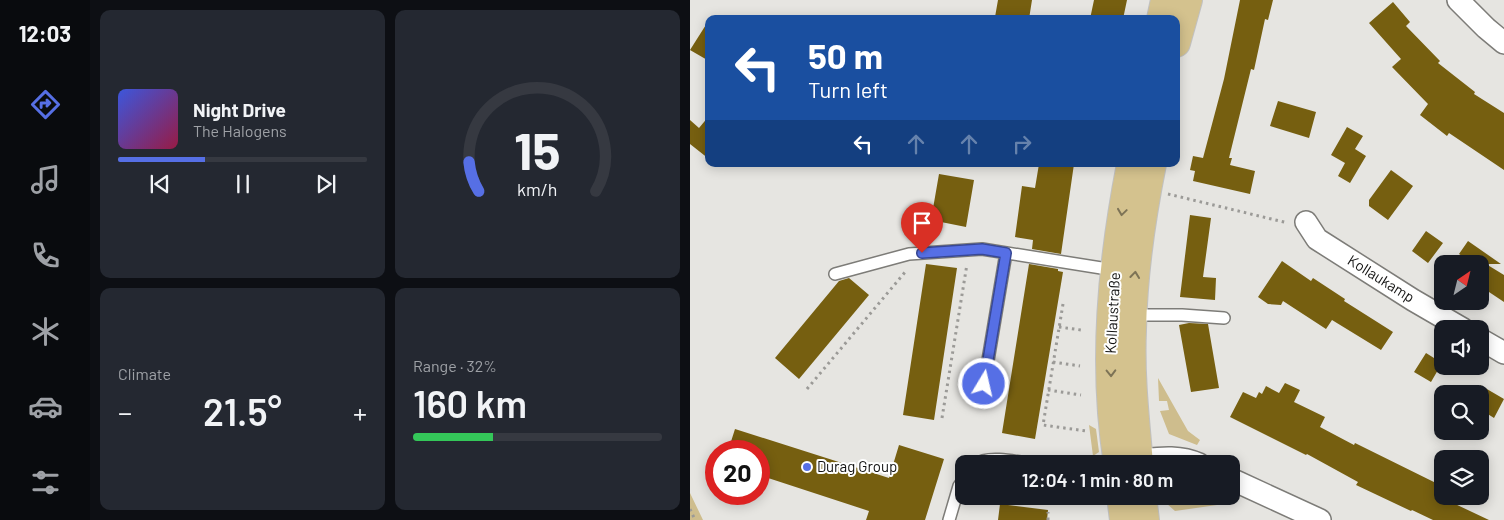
<!DOCTYPE html>
<meta charset="utf-8">
<style>
body{margin:0;font-family:Barlow,sans-serif;background:#242831;color:#f1f3f6;height:100vh;display:flex;flex-direction:column;font-size:19px;white-space:nowrap}
*{box-sizing:border-box;margin:0}
p{font-size:16px;color:#9ea1a6}
.icon{flex:none;width:28px;height:28px;fill:none;stroke:currentColor;stroke-width:2;stroke-linecap:round;stroke-linejoin:round}
.map{position:relative;flex:1;overflow:hidden}
.sheet{display:flex;flex-direction:column;gap:10px;padding:10px;background:#0d0f14;width:600px}
.sheet>*{flex:none}
.banner{position:absolute;left:15px;top:15px;width:475px;height:152px;border-radius:10px;box-shadow:0 2px 12px #0003;background:#1a4fa0;color:#fff;overflow:hidden}
.needle{width:32px;rotate:35deg}
.controls{position:absolute;left:744px;top:255px;display:grid;gap:10px}
.controls a{display:grid;place-items:center;width:55px;height:55px;border-radius:10px;background:#171b24;box-shadow:0 2px 12px #0003;font-size:25px}
.speed{position:absolute;left:15px;top:440px;display:flex;gap:10px;font-size:25px;font-weight:700;text-align:center}
.speed>*{display:grid;place-content:center;width:65px;height:65px;border-radius:50%;background:#171b24;box-shadow:0 2px 12px #0003;line-height:1}
.speed .limit{border:8px solid #d22;background:#fff;color:#111}
.pin{position:absolute;display:grid;place-items:center;width:42px;height:42px;color:#fff;margin:-51px -21px;border-radius:50% 50% 50% 0;rotate:-45deg;box-shadow:0 0 5px #0007}
.pin .icon{rotate:45deg}
.me{position:absolute;width:55px;margin:-28px;rotate:9deg;stroke-linejoin:round;filter:drop-shadow(0 0 4px #0008)}
.turn{display:flex;align-items:center;gap:18px;height:105px;padding:0 20px;font-size:22px}
.turn .icon{width:65px;height:65px;stroke-width:2.5}
.turn b{display:block;font-size:35px;line-height:42px}
.lanes{display:flex;align-items:center;height:48px;padding:0 20px;background:#0003;justify-content:center;gap:25px;direction:ltr}
.lanes .off{opacity:.35}
.big{font-size:38px;font-weight:600;line-height:1.1}
.sheet .tile{flex:1;display:flex;flex-direction:column;justify-content:center;gap:8px;min-width:0;padding:0 18px;border-radius:10px;background:#242831}
.sheet .dial{align-items:center;gap:0}
.dial svg{height:130px;overflow:visible;fill:none;stroke:#363941;stroke-width:7;stroke-linecap:round;text-anchor:middle}
.dial text{fill:#f1f3f6;stroke:none}
.song{display:flex;align-items:center;gap:15px}
.cover{width:60px;height:60px;border-radius:8px;background:linear-gradient(135deg,hsl(230 70% 55%),hsl(340 70% 35%))}
.played{height:5px;border-radius:2px;background:linear-gradient(90deg,#566fe5 35%,#363941 35%)}
.keys{display:flex;justify-content:space-around;direction:ltr}
.heat{display:flex;justify-content:space-between;align-items:center;font-size:28px;direction:ltr}
.charge{height:8px;border-radius:4px;background:linear-gradient(90deg,#34c759 32%,#363941 0)}
.sheet .tiles{flex:1;display:grid;gap:10px;grid-template-columns:repeat(2,1fr)}
.trip{position:absolute;left:265px;top:455px;width:285px;height:50px;border-radius:10px;background:#171b24;box-shadow:0 2px 12px #0003;font-weight:600;line-height:50px;text-align:center}
main{display:flex;flex:1;min-height:0}
.tabs{display:flex;flex-direction:column;width:90px;justify-content:space-around;align-items:center;background:#090b0e;color:#9ea1a6}
.tabs .icon{width:35px;height:35px}
.tabs .active{color:#566fe5}
.tabs b{font-size:22px;color:#f1f3f6}
.map>svg:first-child{display:block}
</style>
<main>
<nav class="tabs">
<b>12:03</b>
<svg class="icon active" aria-label="directions" viewBox="0 0 24 24"><path d="M12 3l9 9-9 9-9-9zM9 14v-3h6M13 9l2 2-2 2"/></svg>
<svg class="icon" aria-label="music" viewBox="0 0 24 24"><path d="M9 18V5l10-2v13"/><circle cx="6" cy="18" r="3"/><circle cx="16" cy="16" r="3"/></svg>
<svg class="icon" aria-label="phone" viewBox="0 0 24 24"><path d="M5 4h4l2 5-3 2q2 4 5 5l2-3 5 2v4C11 20 4 13 5 4z"/></svg>
<svg class="icon" aria-label="climate" viewBox="0 0 24 24"><path d="M12 3v18M4 7l16 10M4 17L20 7"/></svg>
<svg class="icon" aria-label="car" viewBox="0 0 24 24"><path d="M5 17H2v-5l4-1 3-4h7l3 4 3 1v5h-3M9 17h6M6 11h13"/><circle cx="7" cy="17" r="2"/><circle cx="17" cy="17" r="2"/></svg>
<svg class="icon" aria-label="filters" viewBox="0 0 24 24"><path d="M4 7h16M4 17h16"/><circle cx="9" cy="7" r="2"/><circle cx="15" cy="17" r="2"/></svg>
</nav>
<section class="sheet">
<div class="tiles">
<div class="tile">
<div class="song"><i class="cover"></i><div><b>Night Drive</b><p>The Halogens</p></div></div>
<div class="played"></div>
<div class="keys"><svg class="icon" aria-label="previous" viewBox="0 0 24 24"><path d="M18 5L8 12l10 7zM5 5v14"/></svg><svg class="icon" aria-label="pause" viewBox="0 0 24 24"><path d="M8 5v14M16 5v14"/></svg><svg class="icon" aria-label="next" viewBox="0 0 24 24"><path d="M6 5l10 7-10 7zM19 5v14"/></svg></div>
</div>
<div class="tile dial"><svg viewBox="0 0 100 80">
<path d="M14 69A42 42 0 1 1 86 69"/>
<path d="M14 69A42 42 0 0 1 8 51" stroke="#566fe5"/>
<text x="50" y="56" font-size="32" font-weight="700">15</text>
<text x="50" y="72" font-size="11">km/h</text>
</svg></div>
<div class="tile"><p>Climate</p>
<div class="heat"><a>−</a><b class="big">21.5°</b><a>+</a></div>
</div>
<div class="tile"><p>Range · 32%</p><b class="big">160 km</b><div class="charge"></div></div>
</div>
</section>
<div class="map">
<svg width="814" height="520" viewBox="0 0 814 520">
<rect width="100%" height="100%" fill="#e6e5e1"/>
<path fill="#cebd8d" d="M468 378 498 431 510 440 507 445 479 434 470 411 479 410 477 401H469Z
M399 425 406 429 409 452 403 456Z
M0 493 13 520H0Z
M477 496H533L527 505 485 511 476 503Z"/>
<path fill="#765f10" d="M308 0H342L339 19 305 17Z
M404 0H437L433 19H400Z
M550 0H583L578 20 575 19 564 70 561 69 539 158H542L540 165 565 171 560 194 503 181 505 171 500 170 503 156 513 158 534 79Z
M703 2 720 22 716 26 750 61 748 63 785 92 784 94 814 113V170L759 133 757 136 730 115 738 104 702 67 711 59 679 23Z
M19 20V61L0 50Z
M588 101 626 112 619 138 580 126Z
M19 116V159L0 144V120L9 128Z
M657 127 673 136 665 149 676 156 660 183 648 176 655 163 641 155Z
M349 164H384L371 254 342 249 343 240 325 237 332 186 345 188Z
M701 170 723 186 698 220 679 206V200Z
M249 174 284 180 276 227 241 220Z
M500 215 521 218 513 277 526 278 525 300 490 297Z
M736 231 753 243 738 263 722 251Z
M778 241 811 264H796L814 275V302L790 286V264H784L769 254Z
M592 261 621 281 623 278 655 299 654 301 703 332 691 350 642 320 636 329 593 301 591 305 578 304 568 297Z
M236 264 267 268 244 420 213 415Z
M339 264 368 269V271L373 272 345 439 312 433Z
M159 278 179 295 109 379 85 358 149 281Z
M499 323 518 324 529 388 501 392 489 325Z
M736 353 752 363 741 382 724 372Z
M595 383 610 390 604 402 635 417 630 427 664 445 665 443 752 486V496H766L763 503 799 520H743L722 510 721 511 666 485 668 482 617 454 616 455 540 417 553 392 566 398 569 392 572 394 576 386 589 393Z
M790 385 814 399 804 418 790 409Z
M45 429 199 478 209 445 254 459 235 520H176L179 511 69 475V451H38Z
M310 504 358 510 357 520H308Z"/>
<g fill="none" stroke-linecap="round" stroke-linejoin="round">
<g stroke="#7d7c78" stroke-width="14">
<path id="lane" d="M145 274 219 254 292 249 424 270
M443 315H492L534 318
M291 402 316 253
M287 464C297 455 329 462 342 464
M259 520 269 486 274 479"/>
</g>
<g stroke="#7d7c78" stroke-width="24">
<path id="street" d="M768 0 796 28 814 43
M616 222 627 239 723 300 773 329
M790 339 814 353
M448 460C469 458 489 455 509 464
M541 479 630 520"/>
</g>
<g stroke="#c1c1c1" stroke-width="30">
<path id="primary" d="M471 19 475 0
M486 43 498 0
M428 464C412 364 422 262 441 164
M449 464C445 419 440 375 442 330 443 274 451 219 462 164
M431 496 434 520
M452 496 455 520"/>
</g>
<path stroke="#9b9a97" stroke-width="3" stroke-dasharray="2.5 4" stroke-linecap="butt" d="M478 194 598 223
M373 304 353 425 396 431
M369 327 391 330
M363 362 390 366
M117 389 216 271
M358 390 391 395
M252 418 277 264
M0 509 5 520
M358 520V512"/>
<use href="#lane" stroke="#fff" stroke-width="11"/>
<use href="#street" stroke="#fff" stroke-width="21"/>
<use href="#primary" stroke="#d4c28e" stroke-width="28"/>
</g>
<defs><path id="oneway-chevron" d="M-2-3.5L2.5 0L-2 3.5" fill="none" stroke-width="1.6" stroke-linecap="round" stroke-linejoin="round" transform="scale(1.25)"/></defs>
<g stroke="#7d7356">
<use href="#oneway-chevron" transform="translate(432 212) rotate(98)"/>
<use href="#oneway-chevron" transform="translate(445 275) rotate(-84)"/>
<use href="#oneway-chevron" transform="translate(421 373) rotate(89)"/>
</g>
<g fill="none" stroke-linecap="round" stroke-linejoin="round">
<g stroke="#384895" stroke-width="12">
<path id="route" d="M232 253 292 249 316 253 294 384"/>
</g>
<use href="#route" stroke="#566fe5" stroke-width="9"/>
</g>
<circle fill="#566fe5" stroke="#fff" stroke-width="2" cx="117" cy="467" r="5"/>
<g text-anchor="middle" stroke-width="4" stroke-linejoin="round" paint-order="stroke">
<g font-size="15" fill="#121211" stroke="#fff">
<text transform="translate(691 279) rotate(32)" y="5">Kollaukamp</text>
<text transform="translate(423 313) rotate(-87)" y="5">Kollaustraße</text>
</g>
<g font-size="15" fill="#121211" stroke="#fff" text-anchor="start">
<text x="127" y="472">Durag Group</text>
</g>
</g>
</svg>
<div class="controls">
<a><svg class="needle" viewBox="-14 -14 28 28"><path d="M0-13l5 13h-10z" fill="#e53935"/><path d="M0 13l5-13h-10z" fill="#9ea1a6"/></svg></a>
<a><svg class="icon" aria-label="sound" viewBox="0 0 24 24"><path d="M4 9h4l5-4v14l-5-4H4zM17 9q2 3 0 6"/></svg></a>
<a><svg class="icon" aria-label="search" viewBox="0 0 24 24"><circle cx="10" cy="10" r="6"/><path d="M15 15l6 6"/></svg></a>
<a><svg class="icon" aria-label="layers" viewBox="0 0 24 24"><path d="M12 4l9 5-9 5-9-5zM3 14l9 5 9-5"/></svg></a>
</div>
<div class="speed"><div class="limit">20</div></div>
<div class="pin" style="left:232px;top:253px;background:#d93025"><svg class="icon" aria-label="arrive" viewBox="0 0 24 24"><path d="M6 21V4h12l-3 4 3 4H6"/></svg></div>
<svg class="me" style="left:294px;top:384px" viewBox="-20 -20 40 40"><circle r="17" fill="#566fe5" stroke="#fff" stroke-width="3"/><path d="M0-11L8 9 0 5-8 9z" fill="#fff"/></svg>
<div class="trip">12:04 · 1 min · 80 m</div>
<div class="banner">
<div class="turn"><svg class="icon" aria-label="left" viewBox="0 0 24 24"><path d="M17 20v-9H6M10 6l-5 5 5 5"/></svg><div><b>50 m</b>Turn left</div></div>
<div class="lanes"><svg class="icon" aria-label="left" viewBox="0 0 24 24"><path d="M17 20v-9H6M10 6l-5 5 5 5"/></svg><svg class="icon off" aria-label="ahead" viewBox="0 0 24 24"><path d="M12 20V5M6 11l6-6 6 6"/></svg><svg class="icon off" aria-label="ahead" viewBox="0 0 24 24"><path d="M12 20V5M6 11l6-6 6 6"/></svg><svg class="icon off" aria-label="right" viewBox="0 0 24 24"><path d="M7 20v-9h11M14 6l5 5-5 5"/></svg></div>
</div>
</div>
</main>
